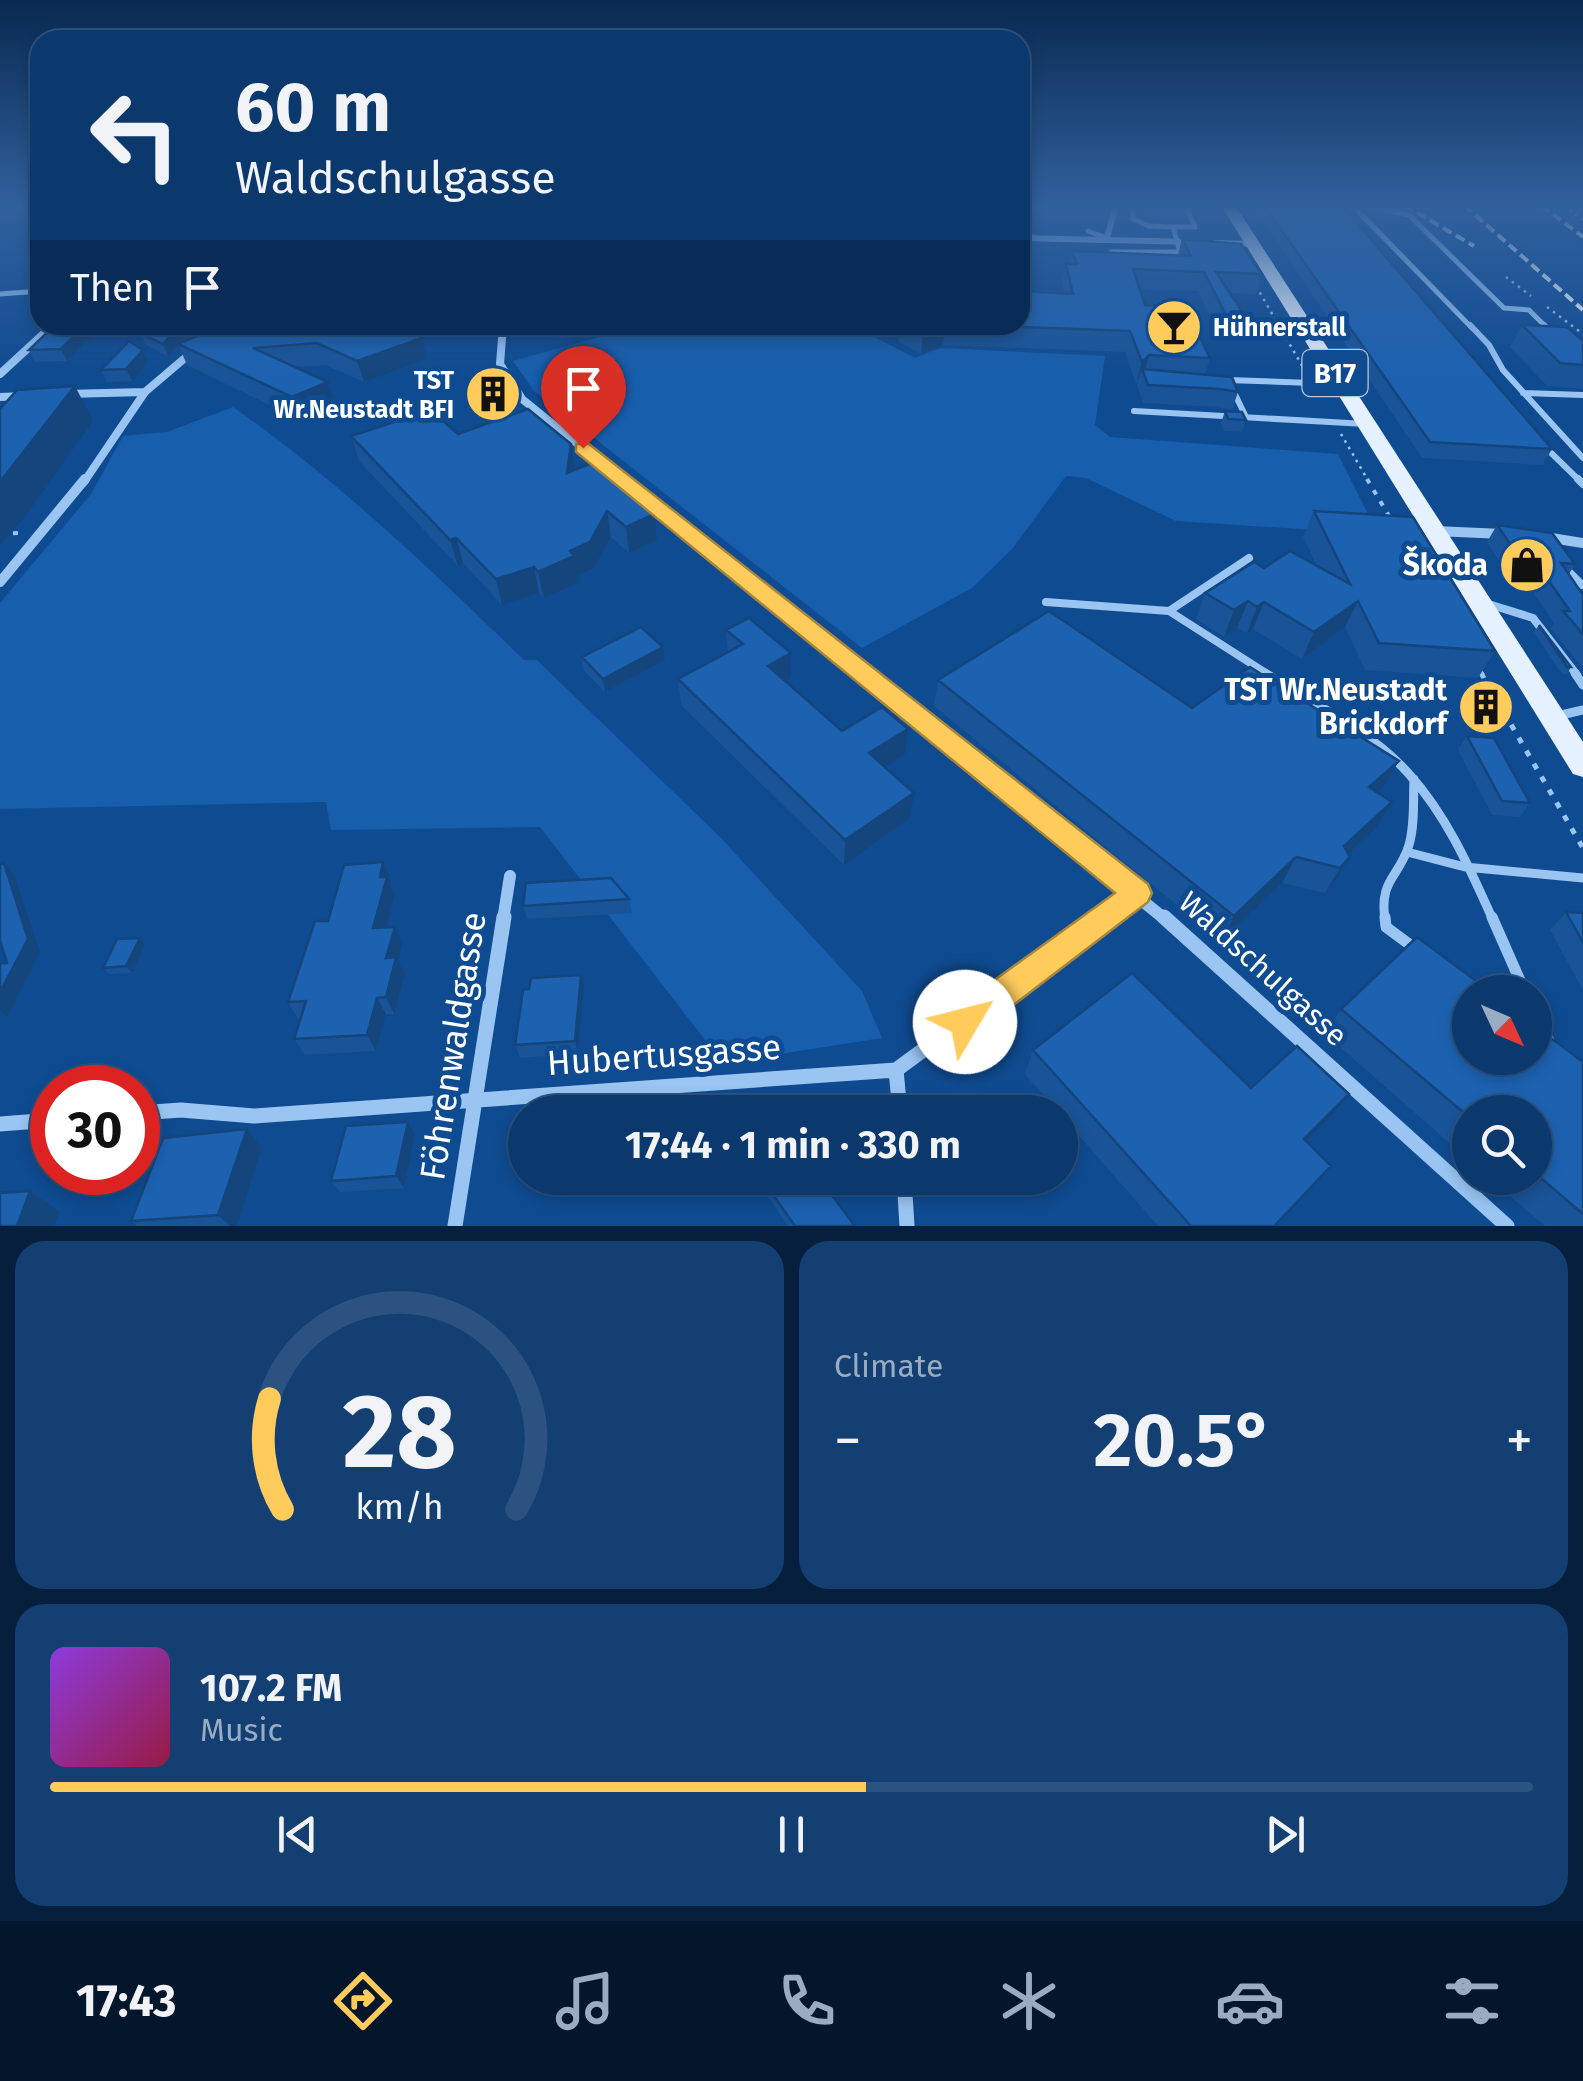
<!DOCTYPE html>
<meta charset="utf-8">
<style>
body{margin:0;font-family:"Fira Sans",sans-serif;background:#143f72;color:#f1f3f6;height:100vh;display:flex;flex-direction:column;font-size:38px;white-space:nowrap}
*{box-sizing:border-box;margin:0}
p{font-size:32px;color:#9aacc2}
.icon{flex:none;width:55px;height:55px;fill:none;stroke:currentColor;stroke-width:2;stroke-linecap:round;stroke-linejoin:round}
.map{position:relative;height:1226px;overflow:hidden}
.panel{display:flex;flex-direction:column;gap:15px;padding:15px;background:#061f3c;flex:1}
.panel>*{flex:none}
.guide{position:absolute;left:30px;top:30px;width:1000px;height:305px;border-radius:30px;box-shadow:0 5px 15px #0003,0 0 0 2px #2b5280;background:#0b386d;color:#f1f3f6;overflow:hidden}
.needle{width:65px;rotate:134deg}
.fabs{position:absolute;left:1452px;top:975px;display:grid;gap:20px}
.fabs a{display:grid;place-items:center;width:100px;height:100px;border-radius:50%;background:#0b386d;box-shadow:0 5px 15px #0003,0 0 0 2px #2b5280;font-size:50px}
.speed{position:absolute;left:30px;top:1065px;display:flex;gap:20px;font-size:50px;font-weight:700;text-align:center}
.speed>*{display:grid;place-content:center;width:130px;height:130px;border-radius:50%;background:#0b386d;box-shadow:0 5px 15px #0003,0 0 0 2px #2b5280;line-height:1}
.speed .limit{border:15px solid #d22;background:#fff;color:#111}
.pin{position:absolute;display:grid;place-items:center;width:85px;height:85px;color:#fff;margin:-102px -42px;border-radius:50% 50% 50% 0;rotate:-45deg;box-shadow:0 0 10px #0007}
.pin .icon{rotate:45deg}
.me{position:absolute;width:110px;margin:-55px;rotate:53deg;stroke-linejoin:round;filter:drop-shadow(0 0 8px #0008)}
.turn{display:flex;align-items:center;gap:35px;height:210px;padding:0 40px;font-size:45px}
.turn .icon{width:130px;height:130px;stroke-width:2.5}
.turn b{display:block;font-size:70px;line-height:85px}
.then{display:flex;align-items:center;height:95px;padding:0 40px;background:#0003;gap:20px;font-size:38px}
.big{font-size:75px;font-weight:700;line-height:1.1}
.panel .card{flex:1;display:flex;flex-direction:column;justify-content:center;gap:15px;min-width:0;padding:0 35px;border-radius:30px;background:#143f72}
.panel .dial{align-items:center;gap:0}
.dial svg{height:260px;overflow:visible;fill:none;stroke:#2b5280;stroke-width:7;stroke-linecap:round;text-anchor:middle}
.dial text{fill:#f1f3f6;stroke:none}
.song{display:flex;align-items:center;gap:30px}
.cover{width:120px;height:120px;border-radius:15px;background:linear-gradient(135deg,hsl(270 70% 55%),hsl(340 70% 35%))}
.played{height:10px;border-radius:5px;background:linear-gradient(90deg,#ffcc5c 55%,#2b5280 55%)}
.keys{display:flex;justify-content:space-around;direction:ltr}
.heat{display:flex;justify-content:space-between;align-items:center;font-size:55px;direction:ltr}
.panel .tiles{flex:1;display:grid;gap:15px;grid-template-columns:1fr 1fr}
.card:last-child{grid-column:span 2}
.trip{position:absolute;left:508px;top:1095px;width:570px;height:100px;border-radius:50px;background:#0b386d;box-shadow:0 5px 15px #0003,0 0 0 2px #2b5280;font-weight:700;line-height:100px;text-align:center}
.menu{display:flex;height:160px;justify-content:space-around;align-items:center;background:#04162c;color:#9aacc2}
.menu .icon{width:70px;height:70px}
.menu .on{color:#ffcc5c}
.menu b{font-size:45px;color:#f1f3f6}
.map>svg:first-child{display:block}
</style>
<div class="map">
<svg width="1583" height="1226" viewBox="0 0 1583 1226">
<rect width="100%" height="100%" fill="#0f4b91"/>
<path fill="#175eac" d="M642 325H851L915 358 940 348 1105 356 1095 425 1110 437 1338 454 1378 534 1176 521 1086 478 1066 476 1012 549 972 588 862 648 534 391 513 361Z
M233 407C339 481 431 570 524 660H537L720 837 862 991 882 1038 723 1063 540 827 331 830 326 802 0 809V603L91 494 123 436 167 432Z"/>
<g fill="none" stroke-linecap="round" stroke-linejoin="round">
<path stroke="#9ac5f3" stroke-width="2.5" stroke-dasharray="2.5 5" stroke-linecap="butt" d="M1563 205 1583 220
M1571 211 1583 210
M1506 277 1531 296
M1256 286 1304 369
M1547 307 1583 334
M1341 434 1369 482"/>
<path stroke="#9ac5f3" stroke-width="4" stroke-dasharray="5 8" stroke-linecap="butt" d="M1367 479 1389 516
M0 534 20 533
M1480 671 1483 675"/>
<path stroke="#9ac5f3" stroke-width="5" stroke-dasharray="6 9" stroke-linecap="butt" d="M1481 673 1583 848"/>
<path stroke="#9ac5f3" stroke-width="5" d="M1132 205 1133 219 1149 226 1173 227
M1362 205 1356 207 1359 212 1472 328
M1365 205 1409 215 1504 308 1529 310 1547 328
M1088 231 1107 238
M1020 232 1035 238
M1114 261 1111 252H1180L1173 227H1195L1185 205
M0 294 40 291"/>
<path stroke="#9ac5f3" stroke-width="6" d="M1470 325 1489 345 1503 370 1583 458
M1544 325 1551 332
M1523 393 1583 395
M1134 411 1366 424
M1246 417 1228 380 1341 384
M1543 445 1581 482"/>
<path stroke="#9ac5f3" stroke-width="8" d="M1578 479 1583 484
M1249 558 1169 611 1269 675
M1564 567 1582 585
M1046 602 1169 611
M1482 602 1533 618 1577 675"/>
<path stroke="#9ac5f3" stroke-width="9" d="M1265 673C1312 703 1371 731 1409 774 1447 816 1470 869 1493 920
M1575 673 1583 685
M1557 716 1583 710
M1407 852 1465 867 1583 878
M1385 920C1379 879 1399 878 1409 845 1415 824 1413 801 1414 779"/>
<path stroke="#9ac5f3" stroke-width="11" d="M1385 917 1386 927 1417 950
M1492 917 1525 992
M1535 1012 1549 1041"/>
<path stroke="#9ac5f3" stroke-width="6" d="M1020 238 1194 242
M1107 238 1116 205
M1216 243 1253 244"/>
<path stroke="#9ac5f3" stroke-width="8" d="M503 325 500 364 522 399 625 482
M0 374 51 327
M66 394 145 392
M0 397 24 396
M84 482 145 392 192 352"/>
<path stroke="#9ac5f3" stroke-width="10" d="M622 479 866 675
M1435 531 1503 534
M1545 537 1583 543
M0 582 85 479"/>
<path stroke="#9ac5f3" stroke-width="12" d="M863 673 1166 920
M503 920 510 876
M1101 920 1137 893"/>
<path stroke="#9ac5f3" stroke-width="15" d="M1164 917 1507 1226
M896 1070 900 1112
M138 1113 181 1110 254 1116 896 1070 1104 917
M0 1124 52 1120
M904 1178 907 1226
M455 1226 504 917"/>
<path fill="#e6f1ff" fill-rule="evenodd" d="M1221 205H1235L1583 742V777L1573 774Z"/>
<path stroke="#fff" stroke-width="4" stroke-dasharray="10 5" stroke-linecap="butt" d="M1404 205 1474 246
M1464 205 1583 310
M1541 205 1583 237"/>
</g>
<path fill="#195498" d="M1141 205H1185L1186 207 1183 221 1147 218Z
M1252 205H1341L1552 449 1543 465 1422 458Z
M1182 239 1262 274 1256 294 1229 293 1248 320 1242 341 1222 340 1198 291 1140 289 1145 305 1210 358 1205 374 1238 392 1232 410 1215 407 1143 403 1137 386 1138 382 1136 384 1125 352 943 345 921 354 899 342 900 325H1020L1064 293 1062 283 1066 264H1070L1072 251 1178 255Z
M55 325 67 361 35 362 29 350Z
M149 325H189L191 329 178 344 410 325 412 332 422 338 427 359 364 382 325 365 295 367 328 382 335 404 300 420 187 365 178 344 168 356 146 345 141 334Z
M1522 325 1583 341V389L1547 386 1510 347Z
M148 362 132 381 107 382 101 370Z
M1225 411 1246 420 1242 432 1224 431 1221 423Z
M458 434 575 470 655 514 657 540 629 553 611 537 594 568 578 575 579 582 544 598 539 593 502 605 463 563 458 566 359 461 351 436Z
M1314 511 1495 651 1478 678 1365 670 1345 627 1302 659 1253 629 1247 633 1237 628 1224 637 1196 619 1205 593 1264 568 1317 566 1303 537Z
M1497 525 1575 564 1569 574 1583 595V668L1551 629 1554 623 1533 592 1519 591 1487 542Z
M1539 625 1571 667 1567 674H1562L1534 632Z
M726 630 791 678 786 681 842 731 905 754 885 767 910 818 844 865 681 705 678 679 728 652Z
M582 657 665 660 605 692 584 671Z
M938 680 1192 708 1383 787 1377 792 1376 828 1348 854 1350 857 1334 883 1325 893 1282 883 1221 941 934 706Z
M1467 736 1530 803 1520 817 1492 815 1458 750Z
M383 862 391 880 390 884 395 894 386 928 395 927 403 944 398 961 405 974 394 1014H386L376 1051 305 1055 294 1039 300 1019H298L288 1002 328 921Z
M629 899 632 913 527 919 523 906Z
M1566 912 1583 913V990L1550 930Z
M145 945 132 973 109 974 103 968Z
M584 988 578 1054 520 1058 515 1045Z
M1341 1009 1583 1062V1226H1545L1489 1178H1535V1112H1470V1161L1324 1033Z
M1033 1050 1251 1088 1331 1116 1306 1141 1312 1187 1275 1226H1158L1025 1074Z
M408 1122 415 1134 404 1188 340 1192 331 1181Z
M247 1129 262 1147 237 1226H137L131 1221Z
M758 1178H819L855 1226H788L759 1184Z"/>
<path fill="#14457c" d="M1020 205H1045L1044 209 1020 216Z
M85 325H102L67 361 61 349Z
M180 325H189L191 329 168 356 163 344Z
M401 325H410L414 340 422 338 427 359 364 382 357 361Z
M945 325 943 345 921 354 923 333Z
M143 350 148 362 132 381 126 369Z
M1149 355 1144 375 1142 369 1136 384 1142 362Z
M328 382 335 404 300 420 292 397Z
M75 386 93 421 26 515 0 545V482Z
M571 444 575 468 571 498 567 473Z
M607 511 611 537 594 568 578 575 579 582 544 598 538 572 570 551Z
M655 514 657 540 629 553 626 527Z
M456 538 463 563 458 566 450 540Z
M534 567 539 593 502 605 496 579Z
M1248 601 1237 628 1224 637 1234 610Z
M1358 601 1345 627 1302 659 1314 632Z
M1264 602 1253 629 1247 633 1257 607Z
M663 647 665 660 605 692 603 679Z
M791 653V678L769 691 768 666Z
M908 729 905 754 867 779 869 753Z
M1399 761 1383 787 1354 813 1369 787Z
M914 793 910 818 844 865 845 840Z
M1392 802 1376 828 1335 866 1344 846Z
M1296 857 1282 883 1221 941 1234 916Z
M1350 857 1334 883 1325 893 1340 868Z
M383 862 391 880 390 884 395 894 382 945 373 928 380 877Z
M4 863 15 877 40 952 7 1017 0 1010V992L28 939Z
M395 927 403 944 398 961 405 974 394 1014 386 997V958Z
M140 938 145 945 132 973 126 966Z
M581 975 584 988 578 1054 575 1041Z
M377 998 386 1014 376 1051 367 1035Z
M1349 1094 1331 1116 1286 1161 1304 1139Z
M408 1122 415 1134 404 1188 396 1176Z
M247 1129 262 1147 237 1226H230L218 1215Z
M30 1191 59 1212 54 1226H17Z"/>
<path fill="#1d62b1" stroke="#14457c" stroke-width="2.5" d="M1264 205H1341L1552 449 1430 442Z
M1182 239 1241 244 1262 274 1216 272 1248 320 1228 319 1204 272 1133 269 1145 305 1185 306 1210 358 1149 355 1142 362 1130 331 966 325H1020V291L1073 294 1066 264H1077L1072 251 1191 256Z
M55 325H85L61 349 29 350Z
M149 325H180L163 344 141 334Z
M223 325H402L422 338 357 361 317 343 253 348 328 382 292 397 178 344Z
M908 325H943L923 333Z
M1522 325 1567 327 1583 341V365L1560 363Z
M129 341 143 350 126 369 101 370Z
M1142 369 1232 377 1238 392 1220 389 1148 385Z
M75 386 3 478 0 482V409L17 390Z
M528 409 571 444 567 473 592 463 655 514 626 527 607 511 590 542 570 551 574 556 538 572 534 567 496 579 456 538 450 540 351 436 431 410 458 434Z
M1225 411 1242 412 1246 420 1228 419Z
M1314 511 1413 517 1495 651 1379 643 1358 601 1314 632 1264 602 1257 607 1248 601 1234 610 1205 593 1254 562 1264 568 1290 551 1350 584Z
M1497 525 1552 533 1575 564 1561 563 1583 595V634L1563 611H1570L1544 574 1530 573Z
M1049 611 1192 708 1250 667 1399 761 1369 787 1392 802 1344 846 1350 857 1340 868 1296 857 1234 916 938 680Z
M749 618 791 653 768 666 842 731 882 707 908 729 869 753 914 793 845 840 678 679 743 644 726 630Z
M1539 625 1571 667H1567Z
M641 627 663 647 603 679 582 657Z
M1467 736 1494 738 1530 803 1502 801Z
M383 862 380 877H387L373 928 395 927 386 958 396 957 386 997 377 998 367 1035 294 1039 306 1001 288 1002 315 921H328L344 865Z
M4 863 28 939 0 992V963H7L0 940V865Z
M611 878 629 899 523 906 526 883Z
M1566 912 1583 913V942Z
M1417 937 1491 992H1470V1058H1535V1026L1583 1062V1214L1535 1173V1112H1470V1118L1341 1009Z
M140 938 126 966 103 968 117 939Z
M1132 973 1251 1088 1297 1046 1349 1094 1304 1139 1331 1166 1274 1226H1191L1033 1050Z
M581 975 575 1041 515 1045 523 990 529 989 531 978Z
M886 1095 887 1112H837L836 1096Z
M690 1109V1112H628Z
M408 1122 396 1176 331 1181 346 1126Z
M247 1129 218 1215 131 1221 163 1138Z
M761 1178H819L855 1226H795Z
M30 1191 17 1226H0V1193Z"/>
<linearGradient id="sky" x2="0" y2="1"><stop stop-color="#082950"/><stop offset="0.55" stop-color="#31619d"/><stop offset="1" stop-color="#31619d" stop-opacity="0"/></linearGradient>
<rect width="1583" height="376" fill="url(#sky)"/>
<path fill="#ffcc5c" stroke="#a6853c" stroke-width="2.5" d="M576 444H589L1148 884 1152 893 1148 902 977 1033 965 1038 953 1033 949 1022 953 1010 1115 893 576 452Z"/>
<defs>
<g id="bar-disc" transform="scale(2.875)"><circle r="9.5" fill="#ffcc5c" stroke="#0f4b91"/><path d="M-6-5H6L.8 .8V4.5H3.5V6h-7V4.5H-.8V.8Z" fill="#111"/></g>
<g id="building-disc" transform="scale(2.875)"><circle r="9.5" fill="#ffcc5c" stroke="#0f4b91"/><path d="M-4-6H4V6H1V3H-1V6H-4ZM-2.5-4.3h1.7v1.8h-1.7ZM.8-4.3h1.7v1.8H.8ZM-2.5-1h1.7V.8h-1.7ZM.8-1h1.7V.8H.8Z" fill="#111"/></g>
<g id="shop-disc" transform="scale(2.875)"><circle r="9.5" fill="#ffcc5c" stroke="#0f4b91"/><path d="M-5-2.5h2.3a2.7 3.5 0 0 1 5.4 0H5L5.5 6h-11ZM-1.5-2.5h3a1.5 2.3 0 0 0-3 0Z" fill="#111"/></g>
</defs>
<g fill-rule="evenodd">
<use href="#bar-disc" x="1174" y="327"/>
<use href="#building-disc" x="493" y="394"/>
<use href="#shop-disc" x="1527" y="565"/>
<use href="#building-disc" x="1486" y="707"/>
</g>
<g text-anchor="middle" stroke-width="10" stroke-linejoin="round" paint-order="stroke">
<g font-size="25" font-weight="bold" fill="#fff" stroke="#0f4b91" text-anchor="start">
<text x="1213" y="336">Hühnerstall</text>
<text x="454" y="389" text-anchor="end">TST<tspan x="454" dy="29">Wr.Neustadt BFI</tspan></text>
</g>
<rect fill="#0f4b91" stroke="#b7c9de" stroke-width="2.5" x="1302.5" y="350" width="65" height="46" rx="8"/>
<g font-size="28" font-weight="bold" fill="#fff">
<text x="1335" y="383">B17</text>
</g>
<g font-size="30" font-weight="bold" fill="#fff" stroke="#0f4b91" text-anchor="end">
<text x="1488" y="575">Škoda</text>
<text x="1447" y="700">TST Wr.Neustadt<tspan x="1447" dy="34">Brickdorf</tspan></text>
</g>
<g font-size="30" fill="#fff" stroke="#0f4b91">
<text transform="translate(1263 969) rotate(42)" y="10">Waldschulgasse</text>
</g>
<g font-size="35" fill="#fff" stroke="#0f4b91">
<text transform="translate(453 1046) rotate(-81)" y="12">Föhrenwaldgasse</text>
<text transform="translate(664 1055) rotate(-4)" y="12">Hubertusgasse</text>
</g>
</g>
</svg>
<div class="fabs">
<a><svg class="needle" viewBox="-14 -14 28 28"><path d="M0-13l5 13h-10z" fill="#e53935"/><path d="M0 13l5-13h-10z" fill="#9aacc2"/></svg></a>
<a><svg class="icon" aria-label="search" viewBox="0 0 24 24"><circle cx="10" cy="10" r="6"/><path d="M15 15l6 6"/></svg></a>
</div>
<div class="speed"><div class="limit">30</div></div>
<div class="pin" style="left:583px;top:448px;background:#d93025"><svg class="icon" aria-label="arrive" viewBox="0 0 24 24"><path d="M6 21V4h12l-3 4 3 4H6"/></svg></div>
<svg class="me" style="left:965px;top:1022px" viewBox="-20 -20 40 40"><circle r="19" fill="#fff"/><path d="M0-13L10 11 0 6-10 11z" fill="#ffcc5c"/></svg>
<div class="trip">17:44 · 1 min · 330 m</div>
<div class="guide">
<div class="turn"><svg class="icon" aria-label="left" viewBox="0 0 24 24"><path d="M17 20v-9H6M10 6l-5 5 5 5"/></svg><div><b>60 m</b>Waldschulgasse</div></div>
<div class="then">Then<svg class="icon" aria-label="arrive" viewBox="0 0 24 24"><path d="M6 21V4h12l-3 4 3 4H6"/></svg></div>
</div>
</div>
<section class="panel">
<div class="tiles">
<div class="card dial"><svg viewBox="0 0 100 80">
<path d="M14 69A42 42 0 1 1 86 69"/>
<path d="M14 69A42 42 0 0 1 10 35" stroke="#ffcc5c"/>
<text x="50" y="56" font-size="32" font-weight="700">28</text>
<text x="50" y="72" font-size="11">km/h</text>
</svg></div>
<div class="card"><p>Climate</p>
<div class="heat"><a>−</a><b class="big">20.5°</b><a>+</a></div>
</div>
<div class="card">
<div class="song"><i class="cover"></i><div><b>107.2 FM</b><p>Music</p></div></div>
<div class="played"></div>
<div class="keys"><svg class="icon" aria-label="previous" viewBox="0 0 24 24"><path d="M18 5L8 12l10 7zM5 5v14"/></svg><svg class="icon" aria-label="pause" viewBox="0 0 24 24"><path d="M8 5v14M16 5v14"/></svg><svg class="icon" aria-label="next" viewBox="0 0 24 24"><path d="M6 5l10 7-10 7zM19 5v14"/></svg></div>
</div>
</div>
</section>
<nav class="menu">
<b>17:43</b>
<svg class="icon on" aria-label="directions" viewBox="0 0 24 24"><path d="M12 3l9 9-9 9-9-9zM9 14v-3h6M13 9l2 2-2 2"/></svg>
<svg class="icon" aria-label="music" viewBox="0 0 24 24"><path d="M9 18V5l10-2v13"/><circle cx="6" cy="18" r="3"/><circle cx="16" cy="16" r="3"/></svg>
<svg class="icon" aria-label="phone" viewBox="0 0 24 24"><path d="M5 4h4l2 5-3 2q2 4 5 5l2-3 5 2v4C11 20 4 13 5 4z"/></svg>
<svg class="icon" aria-label="climate" viewBox="0 0 24 24"><path d="M12 3v18M4 7l16 10M4 17L20 7"/></svg>
<svg class="icon" aria-label="car" viewBox="0 0 24 24"><path d="M5 17H2v-5l4-1 3-4h7l3 4 3 1v5h-3M9 17h6M6 11h13"/><circle cx="7" cy="17" r="2"/><circle cx="17" cy="17" r="2"/></svg>
<svg class="icon" aria-label="filters" viewBox="0 0 24 24"><path d="M4 7h16M4 17h16"/><circle cx="9" cy="7" r="2"/><circle cx="15" cy="17" r="2"/></svg>
</nav>
